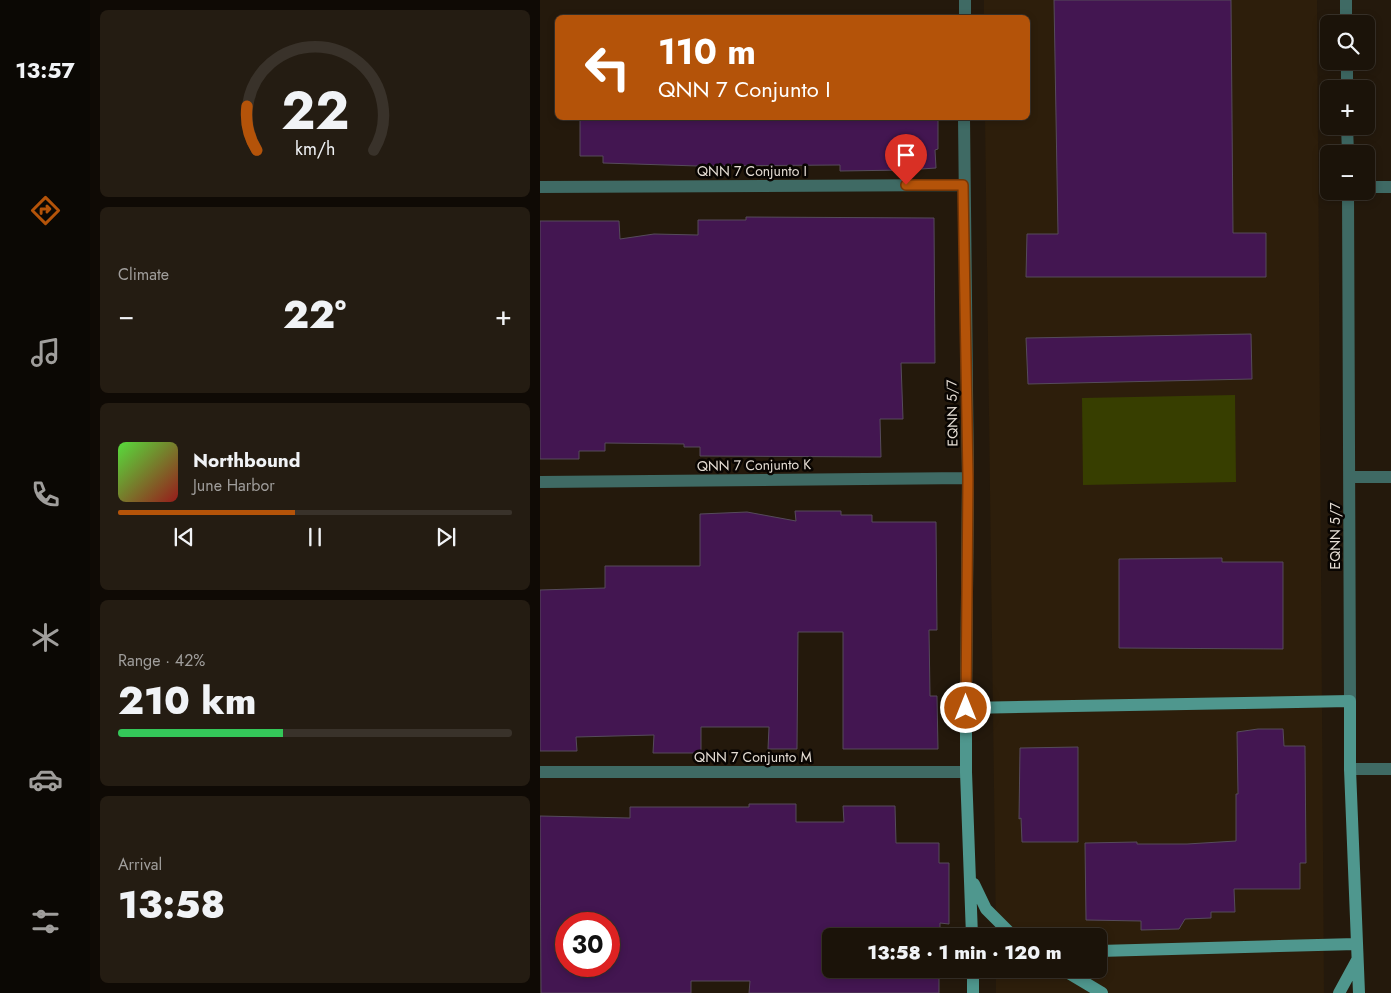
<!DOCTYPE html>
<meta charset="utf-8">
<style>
body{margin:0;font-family:Jost,sans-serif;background:#241c12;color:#f1f3f6;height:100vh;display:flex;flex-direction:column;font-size:19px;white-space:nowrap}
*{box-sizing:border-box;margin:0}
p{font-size:16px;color:#a09e9c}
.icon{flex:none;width:28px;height:28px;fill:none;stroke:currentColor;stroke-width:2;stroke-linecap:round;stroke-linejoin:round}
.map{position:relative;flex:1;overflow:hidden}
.details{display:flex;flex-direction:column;gap:10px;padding:10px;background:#0f0a05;width:450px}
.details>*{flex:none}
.banner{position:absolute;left:15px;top:15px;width:475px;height:105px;border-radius:8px;box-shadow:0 2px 8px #0003,0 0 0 1px #39322a;background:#b45309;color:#fff;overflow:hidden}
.buttons{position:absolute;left:780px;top:15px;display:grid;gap:10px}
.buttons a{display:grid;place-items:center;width:55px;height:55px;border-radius:8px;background:#1b1309;box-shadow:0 2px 8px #0003,0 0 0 1px #39322a;font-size:25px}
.speed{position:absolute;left:15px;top:912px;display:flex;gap:10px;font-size:25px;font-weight:700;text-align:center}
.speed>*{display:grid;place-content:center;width:65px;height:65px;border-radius:50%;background:#1b1309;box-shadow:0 2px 8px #0003,0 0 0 1px #39322a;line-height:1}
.speed .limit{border:8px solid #d22;background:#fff;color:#111}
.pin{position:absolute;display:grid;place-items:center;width:42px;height:42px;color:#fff;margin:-51px -21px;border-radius:50% 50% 50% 0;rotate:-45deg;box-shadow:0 0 5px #0007}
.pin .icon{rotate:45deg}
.me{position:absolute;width:55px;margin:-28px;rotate:0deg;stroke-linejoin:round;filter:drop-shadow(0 0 4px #0008)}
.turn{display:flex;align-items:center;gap:18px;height:105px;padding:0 20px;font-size:22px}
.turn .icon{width:65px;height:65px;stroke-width:2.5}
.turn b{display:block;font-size:35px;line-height:42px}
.big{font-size:38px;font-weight:800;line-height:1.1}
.details .card{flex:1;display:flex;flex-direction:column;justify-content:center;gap:8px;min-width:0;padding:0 18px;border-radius:8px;background:#241c12}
.details .dial{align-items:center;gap:0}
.dial svg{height:130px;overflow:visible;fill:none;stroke:#39322a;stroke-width:7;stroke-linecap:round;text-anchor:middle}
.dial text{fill:#f1f3f6;stroke:none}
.song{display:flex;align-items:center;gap:15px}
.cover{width:60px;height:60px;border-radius:8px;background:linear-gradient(135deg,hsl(110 70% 55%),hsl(0 70% 35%))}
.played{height:5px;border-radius:2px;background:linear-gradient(90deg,#b45309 45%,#39322a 45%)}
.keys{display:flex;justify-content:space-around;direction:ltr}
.heat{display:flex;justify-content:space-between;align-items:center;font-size:28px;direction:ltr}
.charge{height:8px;border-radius:4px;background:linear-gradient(90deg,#34c759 42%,#39322a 0)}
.trip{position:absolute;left:282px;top:928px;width:285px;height:50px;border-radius:8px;background:#1b1309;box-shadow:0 2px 8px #0003,0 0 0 1px #39322a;font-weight:800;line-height:50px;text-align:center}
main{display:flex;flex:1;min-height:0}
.tabs{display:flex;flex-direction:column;width:90px;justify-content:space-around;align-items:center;background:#0b0804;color:#a09e9c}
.tabs .icon{width:35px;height:35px}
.tabs .active{color:#b45309}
.tabs b{font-size:22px;color:#f1f3f6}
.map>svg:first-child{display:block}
</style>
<main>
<nav class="tabs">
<b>13:57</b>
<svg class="icon active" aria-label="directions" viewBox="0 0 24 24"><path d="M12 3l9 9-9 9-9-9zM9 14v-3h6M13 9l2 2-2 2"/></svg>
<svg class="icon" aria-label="music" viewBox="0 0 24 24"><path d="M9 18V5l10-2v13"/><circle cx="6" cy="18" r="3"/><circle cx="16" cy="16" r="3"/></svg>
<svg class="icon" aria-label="phone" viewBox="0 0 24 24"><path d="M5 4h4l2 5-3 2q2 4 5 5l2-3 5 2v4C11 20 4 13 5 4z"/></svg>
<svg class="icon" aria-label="climate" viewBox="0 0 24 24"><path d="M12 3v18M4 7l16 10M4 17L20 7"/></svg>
<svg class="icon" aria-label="car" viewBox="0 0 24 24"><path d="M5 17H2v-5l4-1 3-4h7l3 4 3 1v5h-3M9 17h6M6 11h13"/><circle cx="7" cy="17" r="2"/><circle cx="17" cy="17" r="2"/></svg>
<svg class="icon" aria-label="filters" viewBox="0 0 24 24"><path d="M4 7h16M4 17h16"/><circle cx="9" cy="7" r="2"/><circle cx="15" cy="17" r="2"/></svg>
</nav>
<section class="details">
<div class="card dial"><svg viewBox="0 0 100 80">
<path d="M14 69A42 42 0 1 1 86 69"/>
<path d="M14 69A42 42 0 0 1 8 42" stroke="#b45309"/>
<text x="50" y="56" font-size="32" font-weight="700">22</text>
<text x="50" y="72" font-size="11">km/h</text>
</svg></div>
<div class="card"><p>Climate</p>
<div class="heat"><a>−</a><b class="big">22°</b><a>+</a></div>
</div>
<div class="card">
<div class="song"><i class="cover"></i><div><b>Northbound</b><p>June Harbor</p></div></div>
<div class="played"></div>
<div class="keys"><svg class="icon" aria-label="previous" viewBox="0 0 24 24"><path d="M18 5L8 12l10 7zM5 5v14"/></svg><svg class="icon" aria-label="pause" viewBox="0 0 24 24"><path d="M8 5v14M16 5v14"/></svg><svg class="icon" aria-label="next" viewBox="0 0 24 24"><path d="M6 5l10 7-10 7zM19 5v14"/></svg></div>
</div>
<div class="card"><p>Range · 42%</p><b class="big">210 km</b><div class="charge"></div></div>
<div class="card"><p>Arrival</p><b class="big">13:58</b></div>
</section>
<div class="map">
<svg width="851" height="993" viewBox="0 0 851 993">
<rect width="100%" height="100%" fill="#24190c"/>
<path fill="#2d1e0b" d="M444 0H777L784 993H456V969H559V936H456L445 118H488V18L444 17Z"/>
<path fill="#373e00" d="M695 395 696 482 543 485 542 398Z"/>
<path fill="#431651" stroke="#564b5b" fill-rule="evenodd" d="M514 0H691L693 233H726V277H486L487 234H518Z
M40 118H398V149L395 150 396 168 365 170 300 171V165L158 166 63 163V156H40Z
M206 217 394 218 395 363H361L363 419H340L341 457 160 456V447H144V444L65 443V451H39V459H0V221H79L80 239 114 234 158 235V220H206Z
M711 334 712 379 488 384 486 338Z
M255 511H301V515H332V522H396L397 630H389L390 696H397L398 749H303V632H258L257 749H228L229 727H161V753H113L114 735 36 737 37 751H0V590L65 588V566H160V514L207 512 256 521Z
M682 558V562H743V649L579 648V559Z
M718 729H743L744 746H765L766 863H760V889H694L695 912H671V918L645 919 639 929 601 930V921L546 920 545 843 597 842V844H647L696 841V794H698L697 732Z
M538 747V842H482L481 818 479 819 480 748Z
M209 804H256V822H304L303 806H355L356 843H399V863H409V924L400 923V936H291V969H399V993H209L210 981H151V993H1L0 816 90 818V807H209ZM26 924H69V966H26Z"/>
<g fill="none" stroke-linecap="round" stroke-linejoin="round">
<path stroke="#3f6a64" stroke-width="12" d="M806 0V24
M425 18V0
M807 61V89
M424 118 428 478 426 708
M807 126 808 154
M0 187 423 185
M826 187H851
M808 191 810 701
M810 477H851
M0 482 428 478
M810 769H851
M0 772H426"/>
<path stroke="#4f978e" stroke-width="12" d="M434 884 446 909 473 936
M432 936 426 772V708L810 701V769L819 993
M559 951 816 944
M433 969V993
M522 969 562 993
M799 993 817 960"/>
</g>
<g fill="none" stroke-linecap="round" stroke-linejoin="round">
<g stroke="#753606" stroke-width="12">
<path id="route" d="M366 185H423L428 478 426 708"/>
</g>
<use href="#route" stroke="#b45309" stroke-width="9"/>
</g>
<g text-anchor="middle" stroke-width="5" stroke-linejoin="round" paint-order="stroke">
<g font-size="14" fill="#e4dcd3" stroke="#090502">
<text x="212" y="176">QNN 7 Conjunto I</text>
<text transform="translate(412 413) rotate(-91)" y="5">EQNN 5/7</text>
<text transform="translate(214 465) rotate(-1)" y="5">QNN 7 Conjunto K</text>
<text transform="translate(795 536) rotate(-90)" y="5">EQNN 5/7</text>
<text x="213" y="762">QNN 7 Conjunto M</text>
</g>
</g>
</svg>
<div class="buttons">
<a><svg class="icon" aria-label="search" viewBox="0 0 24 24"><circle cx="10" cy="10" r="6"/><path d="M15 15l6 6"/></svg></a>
<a>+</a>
<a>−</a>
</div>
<div class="speed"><div class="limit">30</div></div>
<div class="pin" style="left:366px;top:185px;background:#d93025"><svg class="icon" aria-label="arrive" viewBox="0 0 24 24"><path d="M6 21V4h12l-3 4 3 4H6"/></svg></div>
<svg class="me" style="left:426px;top:708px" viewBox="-20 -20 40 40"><circle r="17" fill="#b45309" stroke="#fff" stroke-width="3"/><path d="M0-11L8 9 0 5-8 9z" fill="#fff"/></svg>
<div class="trip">13:58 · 1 min · 120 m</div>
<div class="banner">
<div class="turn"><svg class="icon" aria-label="left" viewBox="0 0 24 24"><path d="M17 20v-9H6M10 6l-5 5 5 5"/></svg><div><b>110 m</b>QNN 7 Conjunto I</div></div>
</div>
</div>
</main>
